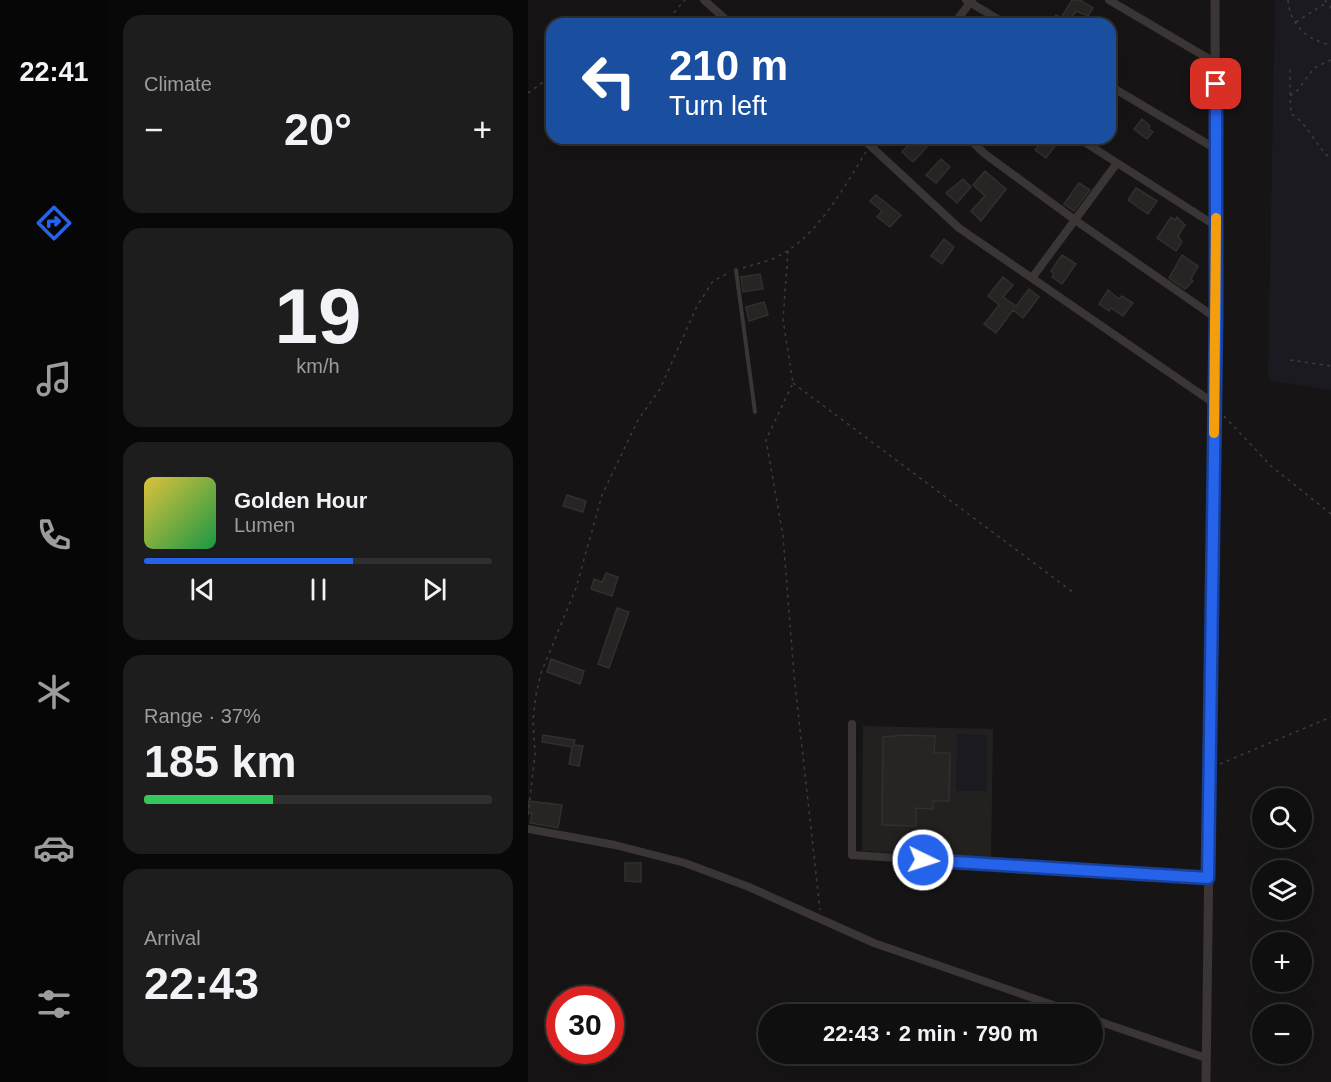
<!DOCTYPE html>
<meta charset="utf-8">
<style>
body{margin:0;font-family:Helvetica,sans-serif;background:#1e1d1d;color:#f1f3f6;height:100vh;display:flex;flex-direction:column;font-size:22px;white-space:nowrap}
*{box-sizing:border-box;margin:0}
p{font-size:20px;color:#9c9c9e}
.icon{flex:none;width:33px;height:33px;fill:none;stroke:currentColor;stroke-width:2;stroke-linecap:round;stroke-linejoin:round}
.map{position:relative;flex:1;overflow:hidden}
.drawer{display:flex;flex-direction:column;gap:15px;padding:15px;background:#090808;width:420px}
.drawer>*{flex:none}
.guide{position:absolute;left:18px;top:18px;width:570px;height:126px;border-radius:18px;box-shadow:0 6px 24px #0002,0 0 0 2px #302f2f;background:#1a4fa0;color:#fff;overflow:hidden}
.buttons{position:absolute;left:724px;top:788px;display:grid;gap:12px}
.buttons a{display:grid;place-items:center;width:60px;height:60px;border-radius:50%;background:#100f0f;box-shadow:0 6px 24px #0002,0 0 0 2px #302f2f;font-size:30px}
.speed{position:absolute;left:18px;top:986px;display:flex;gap:12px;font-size:30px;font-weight:700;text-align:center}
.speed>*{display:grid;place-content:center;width:78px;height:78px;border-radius:50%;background:#100f0f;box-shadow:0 6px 24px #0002,0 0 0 2px #302f2f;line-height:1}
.speed .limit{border:9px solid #d22;background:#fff;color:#111}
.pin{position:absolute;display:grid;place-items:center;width:51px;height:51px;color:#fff;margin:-26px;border-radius:12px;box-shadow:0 3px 9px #0006}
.me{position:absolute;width:66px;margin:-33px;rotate:94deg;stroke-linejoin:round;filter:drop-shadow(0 0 4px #0008)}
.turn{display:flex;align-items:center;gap:21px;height:126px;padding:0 24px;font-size:27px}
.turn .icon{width:78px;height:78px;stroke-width:2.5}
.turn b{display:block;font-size:42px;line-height:51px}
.big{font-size:45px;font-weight:700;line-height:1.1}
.drawer .card{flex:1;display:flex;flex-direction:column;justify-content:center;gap:9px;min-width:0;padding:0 21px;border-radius:18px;background:#1e1d1d}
.drawer .dial{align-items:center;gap:0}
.dial b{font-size:78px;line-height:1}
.song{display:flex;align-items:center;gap:18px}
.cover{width:72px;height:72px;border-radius:9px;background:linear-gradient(135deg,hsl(50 70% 55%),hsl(140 70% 35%))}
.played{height:6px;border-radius:3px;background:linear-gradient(90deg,#2563eb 60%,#302f2f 60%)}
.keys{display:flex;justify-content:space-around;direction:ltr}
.heat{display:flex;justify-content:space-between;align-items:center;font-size:33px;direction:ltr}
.charge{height:9px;border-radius:4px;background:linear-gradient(90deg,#34c759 37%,#302f2f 0)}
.trip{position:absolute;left:230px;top:1004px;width:345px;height:60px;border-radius:30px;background:#100f0f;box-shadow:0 6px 24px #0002,0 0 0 2px #302f2f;font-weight:700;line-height:60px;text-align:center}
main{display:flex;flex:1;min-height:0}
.menu{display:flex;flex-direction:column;width:108px;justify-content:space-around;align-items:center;background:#060606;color:#9c9c9e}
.menu .icon{width:42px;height:42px}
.menu .current{color:#2563eb}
.menu b{font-size:27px;color:#f1f3f6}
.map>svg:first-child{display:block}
</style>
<main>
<nav class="menu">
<b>22:41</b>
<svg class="icon current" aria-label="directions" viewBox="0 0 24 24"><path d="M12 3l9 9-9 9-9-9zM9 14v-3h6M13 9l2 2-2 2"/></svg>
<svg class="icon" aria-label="music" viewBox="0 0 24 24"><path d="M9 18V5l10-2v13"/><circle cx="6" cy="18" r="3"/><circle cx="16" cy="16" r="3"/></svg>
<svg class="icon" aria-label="phone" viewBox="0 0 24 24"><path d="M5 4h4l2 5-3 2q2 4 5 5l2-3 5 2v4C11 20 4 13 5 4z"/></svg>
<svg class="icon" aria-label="climate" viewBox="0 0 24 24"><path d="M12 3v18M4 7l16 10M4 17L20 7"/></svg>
<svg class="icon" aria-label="car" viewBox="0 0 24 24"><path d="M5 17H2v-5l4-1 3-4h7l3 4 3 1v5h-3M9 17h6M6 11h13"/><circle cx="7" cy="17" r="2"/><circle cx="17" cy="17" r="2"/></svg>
<svg class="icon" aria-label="filters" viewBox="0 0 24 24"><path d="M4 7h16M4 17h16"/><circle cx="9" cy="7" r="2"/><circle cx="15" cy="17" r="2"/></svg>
</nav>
<section class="drawer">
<div class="card"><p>Climate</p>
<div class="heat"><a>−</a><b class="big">20°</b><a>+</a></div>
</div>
<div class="card dial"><b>19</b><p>km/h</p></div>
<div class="card">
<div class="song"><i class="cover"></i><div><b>Golden Hour</b><p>Lumen</p></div></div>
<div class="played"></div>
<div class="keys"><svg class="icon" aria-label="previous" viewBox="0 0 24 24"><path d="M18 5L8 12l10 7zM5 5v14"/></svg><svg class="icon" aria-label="pause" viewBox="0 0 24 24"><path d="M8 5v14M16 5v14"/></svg><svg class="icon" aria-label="next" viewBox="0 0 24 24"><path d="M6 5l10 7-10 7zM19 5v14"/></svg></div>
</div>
<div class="card"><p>Range · 37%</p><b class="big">185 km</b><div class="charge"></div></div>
<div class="card"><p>Arrival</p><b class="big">22:43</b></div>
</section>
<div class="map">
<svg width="803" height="1082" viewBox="0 0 803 1082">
<rect width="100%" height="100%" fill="#161414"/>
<path fill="#232020" d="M335 726 465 729 463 858 334 851Z"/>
<path fill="#1c1a21" d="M747 0H803V390L744 381 740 375Z
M429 734 459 735V791H428Z"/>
<path fill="#272424" stroke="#322f2e" stroke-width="1.5" d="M544 0H552L565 8 560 16 548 11 540 23 542 24H522L528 15 533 18Z
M614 119 622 126 620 128 625 132 619 139 606 129Z
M387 138 399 147 385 162 374 152Z
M516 138H533L518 158 507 150Z
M413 159 422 167 408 183 398 175Z
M457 171 478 189 453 221 443 211 457 196 445 185Z
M435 179 443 187 429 203 418 193Z
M551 183 562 190 546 211 536 204Z
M608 188 629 201 620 214 600 200Z
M348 195 373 215 362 227 349 217 354 211 342 201Z
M643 217 647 220 649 217 657 225 650 236 654 242 648 251 629 238Z
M416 239 426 247 414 264 403 256Z
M534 255 548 264 534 284 524 277 526 274 523 271Z
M654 255 670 266 663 279 665 281 657 289 641 278Z
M232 274 235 289 215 292 213 277Z
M475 277 485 285 475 297 488 306 501 289 511 297 495 318 485 310 468 333 456 324 471 305 460 296Z
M580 290 591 299 594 296 605 303 595 316 583 308 581 311 571 304Z
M236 302 240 315 221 321 218 307Z
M39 495 58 501 55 512 35 506Z
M78 573 90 577 84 596 63 589 66 579 74 582Z
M89 608 101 612 81 668 70 664Z
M23 659 56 671 52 684 19 672Z
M15 735 47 740 46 745 55 746 51 766 41 764 44 747 14 742Z
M377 735 407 736 406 753H422L421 801H405V809L388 808V826L354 825 355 737Z
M0 801 34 805 30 828 2 823 4 813H0Z
M97 863H113V882L97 881Z"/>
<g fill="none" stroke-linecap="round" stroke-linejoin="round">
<path stroke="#423a3b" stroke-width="1.5" stroke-dasharray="3 4.5" stroke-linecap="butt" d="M760 0C762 25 779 40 803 45
M797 0 803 8
M768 22 798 3
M136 24 157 0
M803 60 786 68 769 91 762 96 763 114C780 123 788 147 803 159
M0 93 24 76
M762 95V66
M260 251 255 320 265 383 238 440 255 536 266 675 292 910
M215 268C224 265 233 263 242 260 287 242 314 190 338 152
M762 360 803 366
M265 383 546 593
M696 416 743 466 803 514
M692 764 803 717
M0 815 7 755 5 720 8 695 13 673 48 588 74 495 110 420 132 389 169 306 185 281 202 272"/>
<path stroke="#3b3535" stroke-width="4" d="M208 270 227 412"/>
<path stroke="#3b3535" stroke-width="8" d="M176 0 203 24
M438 0 478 24
M581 0 688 63
M426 24 444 0
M582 86 688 149
M334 138 431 228 687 404
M440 138 457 154 547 220 688 318
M550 138 688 226
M504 278 589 163
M324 724V855L679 878
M0 829 87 845 157 863 221 887 346 943 551 1014
M564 1019 678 1058"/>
<path stroke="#3b3535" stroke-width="9" d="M678 1082 688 318 687 0"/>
</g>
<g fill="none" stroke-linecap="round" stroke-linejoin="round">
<g stroke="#184099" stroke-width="15">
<path id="route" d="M395 860 680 878 688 318V84"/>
</g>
<use href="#route" stroke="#2563eb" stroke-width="10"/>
<path stroke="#f59e0b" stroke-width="10" d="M686 433 688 218"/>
</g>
</svg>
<div class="buttons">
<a><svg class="icon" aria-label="search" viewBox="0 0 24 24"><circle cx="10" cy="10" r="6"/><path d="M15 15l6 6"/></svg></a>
<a><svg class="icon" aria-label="layers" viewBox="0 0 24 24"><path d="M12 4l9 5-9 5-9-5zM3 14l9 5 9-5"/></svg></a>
<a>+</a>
<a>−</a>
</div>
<div class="speed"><div class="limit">30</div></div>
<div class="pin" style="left:688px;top:84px;background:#d93025"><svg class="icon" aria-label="arrive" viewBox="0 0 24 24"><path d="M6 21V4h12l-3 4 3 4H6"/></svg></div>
<svg class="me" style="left:395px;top:860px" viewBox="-20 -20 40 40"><circle r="17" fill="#2563eb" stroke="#fff" stroke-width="3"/><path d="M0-11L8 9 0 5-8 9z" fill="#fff"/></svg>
<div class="trip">22:43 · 2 min · 790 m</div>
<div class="guide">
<div class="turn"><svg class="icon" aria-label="left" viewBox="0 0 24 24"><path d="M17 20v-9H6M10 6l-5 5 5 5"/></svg><div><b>210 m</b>Turn left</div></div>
</div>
</div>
</main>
